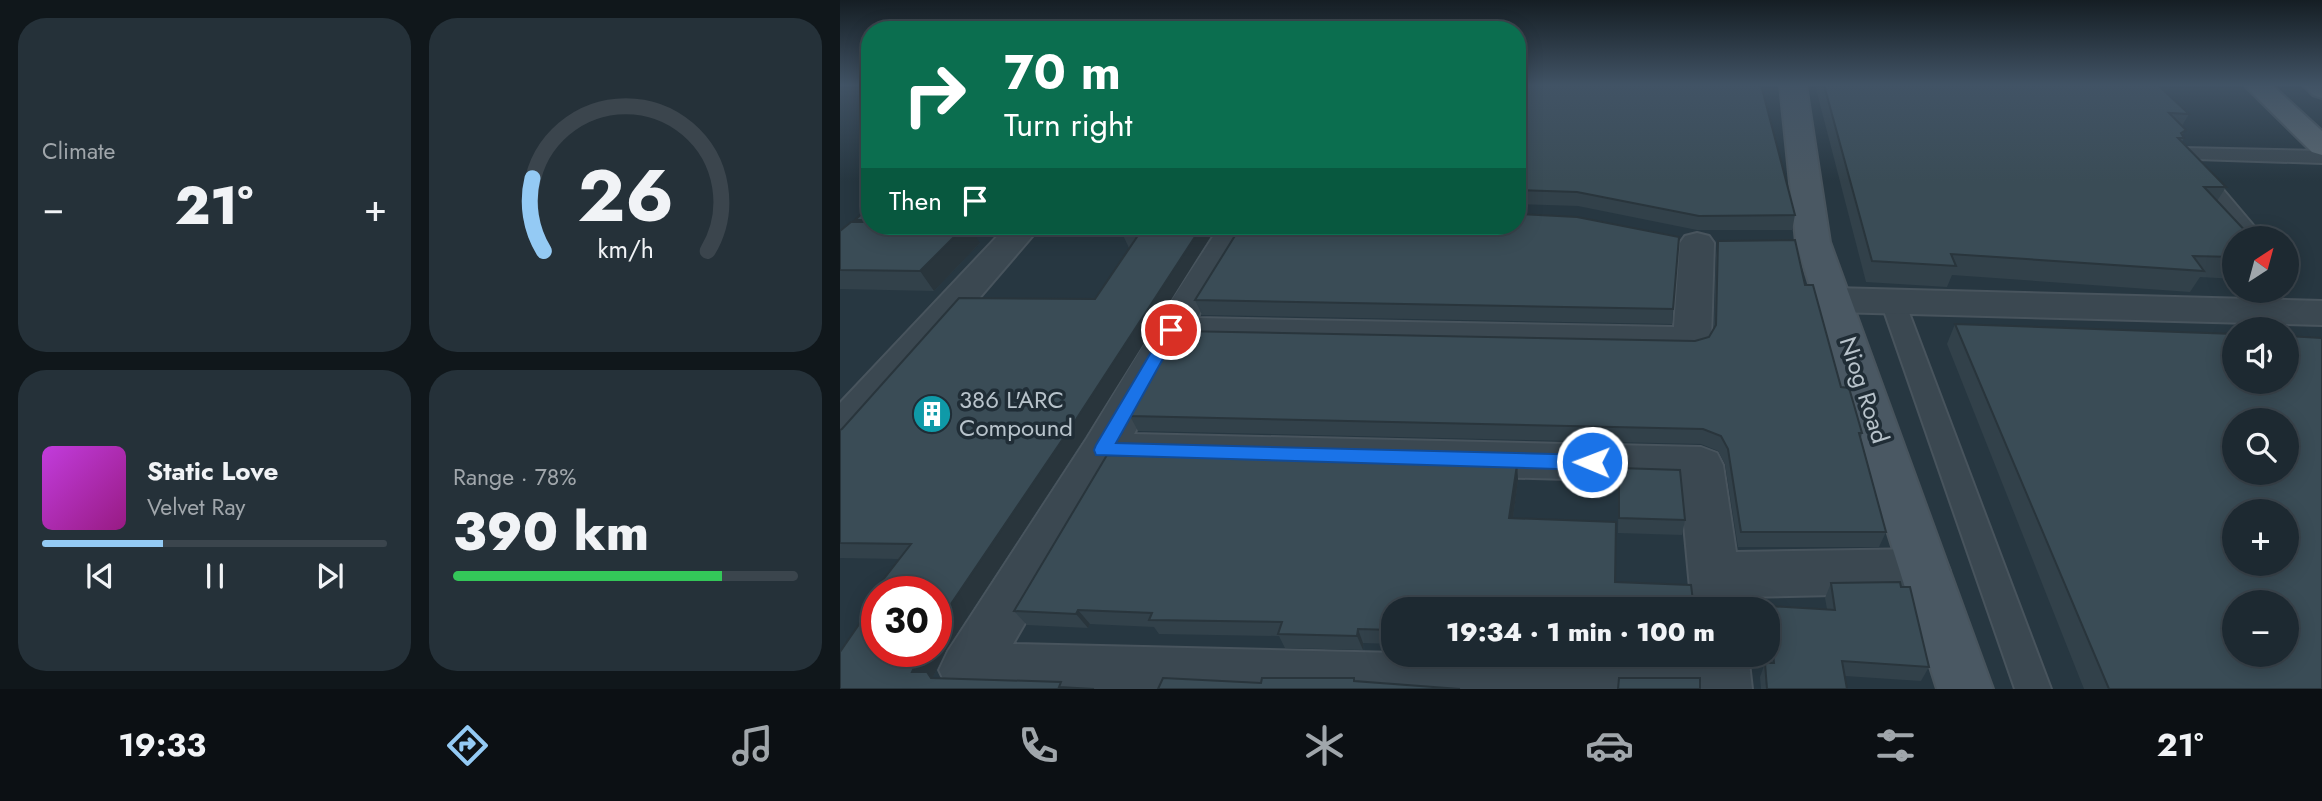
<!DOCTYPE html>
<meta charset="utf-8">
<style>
body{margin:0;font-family:Jost,sans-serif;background:#253139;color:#f1f3f6;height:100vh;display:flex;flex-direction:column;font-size:26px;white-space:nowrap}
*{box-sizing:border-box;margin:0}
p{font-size:23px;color:#a0a6ab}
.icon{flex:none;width:38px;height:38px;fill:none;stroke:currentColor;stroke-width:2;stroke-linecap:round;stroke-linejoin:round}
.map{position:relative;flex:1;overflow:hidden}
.drawer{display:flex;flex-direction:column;gap:18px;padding:18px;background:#10171b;width:840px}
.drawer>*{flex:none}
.top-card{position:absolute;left:21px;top:21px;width:665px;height:214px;border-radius:28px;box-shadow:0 4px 18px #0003,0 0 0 2px #3b454d;background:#0b6e4f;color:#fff;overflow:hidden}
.needle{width:46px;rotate:36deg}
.fabs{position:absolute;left:1382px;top:226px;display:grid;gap:14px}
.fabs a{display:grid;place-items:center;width:77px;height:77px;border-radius:50%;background:#1d2931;box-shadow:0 4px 18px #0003,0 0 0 2px #3b454d;font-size:35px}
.speed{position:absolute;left:21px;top:576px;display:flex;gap:14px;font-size:35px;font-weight:700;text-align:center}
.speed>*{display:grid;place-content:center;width:91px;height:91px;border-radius:50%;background:#1d2931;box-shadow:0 4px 18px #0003,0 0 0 2px #3b454d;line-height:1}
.speed .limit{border:10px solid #d22;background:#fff;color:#111}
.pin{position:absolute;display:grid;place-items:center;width:60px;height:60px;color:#fff;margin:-30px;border:4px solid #fff;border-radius:50%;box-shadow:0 2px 7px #0007}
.me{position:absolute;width:77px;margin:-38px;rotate:271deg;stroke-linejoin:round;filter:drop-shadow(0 0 5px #0008)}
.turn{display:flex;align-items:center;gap:24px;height:147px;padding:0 28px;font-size:32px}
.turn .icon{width:91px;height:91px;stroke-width:2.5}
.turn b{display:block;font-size:49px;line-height:60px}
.then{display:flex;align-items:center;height:66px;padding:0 28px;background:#0003;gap:14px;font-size:26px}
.big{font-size:52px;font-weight:800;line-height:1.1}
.drawer .card{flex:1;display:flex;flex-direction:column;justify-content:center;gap:10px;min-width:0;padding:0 24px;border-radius:28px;background:#253139}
.drawer .dial{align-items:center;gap:0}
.dial svg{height:182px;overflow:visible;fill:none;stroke:#3b454d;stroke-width:7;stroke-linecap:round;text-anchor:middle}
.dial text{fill:#f1f3f6;stroke:none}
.song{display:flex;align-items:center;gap:21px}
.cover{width:84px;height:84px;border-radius:10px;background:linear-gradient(135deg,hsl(290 70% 55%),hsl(310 70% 35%))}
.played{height:7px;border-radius:4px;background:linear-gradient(90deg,#94caf4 35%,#3b454d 35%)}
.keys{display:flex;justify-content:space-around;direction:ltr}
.heat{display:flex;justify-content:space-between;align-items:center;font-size:38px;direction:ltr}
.charge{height:10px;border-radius:5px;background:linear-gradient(90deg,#34c759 78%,#3b454d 0)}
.drawer .tiles{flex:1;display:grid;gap:18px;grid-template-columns:repeat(2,1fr)}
.trip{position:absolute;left:541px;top:597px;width:399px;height:70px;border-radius:28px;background:#1d2931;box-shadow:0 4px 18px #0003,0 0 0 2px #3b454d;font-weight:800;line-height:70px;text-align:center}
.dock{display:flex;height:112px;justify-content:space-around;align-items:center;background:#0c1014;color:#a0a6ab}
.dock .icon{width:49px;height:49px}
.dock .current{color:#94caf4}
.dock b{font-size:32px;color:#f1f3f6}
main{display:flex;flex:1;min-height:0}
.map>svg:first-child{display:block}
</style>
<main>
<section class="drawer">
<div class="tiles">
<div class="card"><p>Climate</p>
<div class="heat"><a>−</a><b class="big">21°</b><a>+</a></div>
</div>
<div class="card dial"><svg viewBox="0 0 100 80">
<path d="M14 69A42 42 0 1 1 86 69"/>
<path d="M14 69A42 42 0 0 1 9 37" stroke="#94caf4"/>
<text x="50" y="56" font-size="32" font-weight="700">26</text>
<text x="50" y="72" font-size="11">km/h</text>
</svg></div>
<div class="card">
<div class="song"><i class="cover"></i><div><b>Static Love</b><p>Velvet Ray</p></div></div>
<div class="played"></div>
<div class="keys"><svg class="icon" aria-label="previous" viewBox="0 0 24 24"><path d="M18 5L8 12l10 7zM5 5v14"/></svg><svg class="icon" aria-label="pause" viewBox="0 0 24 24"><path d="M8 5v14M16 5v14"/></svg><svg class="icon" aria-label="next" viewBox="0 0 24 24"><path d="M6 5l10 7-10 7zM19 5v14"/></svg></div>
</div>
<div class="card"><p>Range · 78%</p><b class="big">390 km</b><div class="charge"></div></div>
</div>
</section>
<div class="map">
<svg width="1482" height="689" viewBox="0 0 1482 689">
<rect width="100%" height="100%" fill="#273741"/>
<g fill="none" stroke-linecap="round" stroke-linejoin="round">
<g stroke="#48545d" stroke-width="4">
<path id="lane" d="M1342 148 1482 151V163L1357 159 1424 238H1402L1333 153Z
M1053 295 1061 297 1065 302 1211 689H1175L1041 302 1045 297Z"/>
</g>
<g stroke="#48545d" stroke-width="4">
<path id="street" d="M167 226H201L15 443 0 447V403Z
M380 226H412L357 318 834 327 840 243 845 236 857 233 869 236 874 243 871 340 866 349 852 353 343 343 294 434 861 447 877 453 883 465 896 552 1085 549 1103 555 1110 571 1103 587 1085 593 902 597 904 609H852L840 482 275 467 173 644 854 660V654H908L912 689H108L99 670 108 651 247 438 318 321Z
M994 288 1482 301V325L994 312 981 308 976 300 981 292Z"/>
</g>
<g stroke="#48545d" stroke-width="4">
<path id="secondary" d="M940 85H966L990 242 1153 689H1097L956 242Z"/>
</g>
<g stroke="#48545d" stroke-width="4">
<path id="primary" d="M1404 85H1432L1482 131V155L1472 152Z
M1463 85H1482V98L1473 95Z"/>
</g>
<use href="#lane" fill="#3b4851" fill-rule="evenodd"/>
<use href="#street" fill="#3b4851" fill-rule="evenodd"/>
<use href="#secondary" fill="#4a5863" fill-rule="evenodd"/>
<use href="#primary" fill="#5a6770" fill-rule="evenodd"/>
</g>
<path fill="#32414a" d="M677 85 955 215 952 230H857L738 206 677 204Z
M975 85H1318L1349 114 1342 126 1343 135 1344 138 1342 142 1386 187 1377 201 1395 238V279L1360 277 1350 292 1112 275 1107 287 1026 282Z
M30 206V226L140 243 94 291 0 289V231L16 222 15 220Z
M377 226 245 437 106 650 93 677 0 689 30 608 25 603 60 559 0 558V430L255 299 289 248 282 233Z
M878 241 1001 387 1022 433 1021 438 1046 532 1039 547H898L885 464 878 451 861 444 298 431 290 416 855 341 869 337 874 328 876 256Z
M355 300 833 309 832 324 362 315Z
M1115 324 1482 689H1244L1107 344Z
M677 465 678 480 673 518 553 609V644L523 643V650L445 648 439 636 319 634 314 627 250 624 248 628 187 625 174 611Z
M779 468 845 520 842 535 778 533Z
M991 583 1089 667 1081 681 1005 676 1007 689H921L920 677 925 663H928V606L987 609 985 598Z
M789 654H853L851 657Z"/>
<path fill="#29353c" d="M125 226H129L140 243 94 291 80 271Z
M362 226H377L245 437 106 650 93 677 104 686 72 672 82 651H96V626Z
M677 465 678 480 671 533 669 518Z
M238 610 250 624 248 628 236 614Z
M518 629 523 643V650L517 636Z"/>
<path fill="#3a4c56" stroke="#29353c" stroke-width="2" fill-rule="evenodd" d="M677 85H921L955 215 859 216 737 192 677 190Z
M984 85H1318L1349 114 1329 113 1346 130 1341 133 1344 138H1338L1386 187H1364L1412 238H1395V257L1353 256 1364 271 1111 254 1116 266 1032 261Z
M30 206V220H15Z
M677 214 737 217 839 237 833 309 355 300 401 226H677Z
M11 222H30V226H125L80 271 0 270V231Z
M288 226H362L235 421 96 626V592H37V651H82L72 672H87L91 678 221 682 219 687 254 689H0V652L33 604 25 603 71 544 0 543V430L2 429 119 298 255 299 299 234 282 233Z
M955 240 965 285H973L1001 387 1009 388 1014 405 1022 433H1019L1046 532H901L888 449 881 436 863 429 290 416 338 331 855 341 869 337 876 325 878 241Z
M1115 324 1395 334V382H1447V336L1482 338V689H1269ZM1395 420H1447V472H1395ZM1395 511H1447V564H1395ZM1395 602H1447V654H1395Z
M267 455 677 465 669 518 776 522 775 582 851 585 854 609H553V630L518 629 517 636 438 634 442 622 309 620 312 613 238 610 236 614 174 611Z
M779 468 840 470 845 520 779 518Z
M1060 582 1061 587H1070L1089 667 1002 661 1007 689H927L925 663H934L928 606 995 610 991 583Z
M323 678 421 683 422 678H514V681L620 689H318Z
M779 678H860V689H778Z"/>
<linearGradient id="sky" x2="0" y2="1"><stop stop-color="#151e24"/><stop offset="0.47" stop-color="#415365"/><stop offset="1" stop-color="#415365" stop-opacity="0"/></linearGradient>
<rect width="1482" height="181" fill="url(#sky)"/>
<path fill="#1a73e8" stroke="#114b97" stroke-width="2" d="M331 325 339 330 276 443 752 455 759 457 761 462 759 467 752 470 256 455 254 450 256 445 326 327Z"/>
<defs>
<g id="building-disc" transform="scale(2.0125)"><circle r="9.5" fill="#0f9aa8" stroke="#202d36"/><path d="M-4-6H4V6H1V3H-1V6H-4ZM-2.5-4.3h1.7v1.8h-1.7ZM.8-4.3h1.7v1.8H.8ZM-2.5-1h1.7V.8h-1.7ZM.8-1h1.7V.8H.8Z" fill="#fff"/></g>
</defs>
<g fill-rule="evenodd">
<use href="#building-disc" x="92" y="414"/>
</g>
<g text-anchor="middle" stroke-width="7" stroke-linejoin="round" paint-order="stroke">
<g font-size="24" fill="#b8c3cb" stroke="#202d36">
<text transform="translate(1024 390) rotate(72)" y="8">Niog Road</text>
</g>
<g font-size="24" fill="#b8c3cb" stroke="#202d36" text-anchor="start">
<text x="119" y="408">386 L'ARC<tspan x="119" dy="28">Compound</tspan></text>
</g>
</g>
</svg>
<div class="fabs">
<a><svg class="needle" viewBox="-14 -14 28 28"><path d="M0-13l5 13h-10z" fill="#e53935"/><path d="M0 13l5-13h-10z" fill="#a0a6ab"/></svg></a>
<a><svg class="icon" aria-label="sound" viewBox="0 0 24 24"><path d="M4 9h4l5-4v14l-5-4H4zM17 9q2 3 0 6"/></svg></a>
<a><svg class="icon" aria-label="search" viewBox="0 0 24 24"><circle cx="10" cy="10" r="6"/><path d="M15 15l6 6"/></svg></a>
<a>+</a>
<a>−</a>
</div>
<div class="speed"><div class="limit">30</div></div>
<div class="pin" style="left:331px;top:330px;background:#d93025"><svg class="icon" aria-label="arrive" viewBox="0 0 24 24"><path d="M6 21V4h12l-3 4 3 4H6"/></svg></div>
<svg class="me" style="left:752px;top:462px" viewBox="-20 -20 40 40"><circle r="17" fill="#1a73e8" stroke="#fff" stroke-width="3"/><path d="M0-11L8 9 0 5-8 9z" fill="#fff"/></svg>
<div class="trip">19:34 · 1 min · 100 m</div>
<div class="top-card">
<div class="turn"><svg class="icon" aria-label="right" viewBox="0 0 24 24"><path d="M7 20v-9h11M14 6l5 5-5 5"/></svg><div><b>70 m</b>Turn right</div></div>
<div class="then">Then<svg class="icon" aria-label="arrive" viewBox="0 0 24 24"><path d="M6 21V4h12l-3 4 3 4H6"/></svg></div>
</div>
</div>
</main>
<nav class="dock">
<b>19:33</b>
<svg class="icon current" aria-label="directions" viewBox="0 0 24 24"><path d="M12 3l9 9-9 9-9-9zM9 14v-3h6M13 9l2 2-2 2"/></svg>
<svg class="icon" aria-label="music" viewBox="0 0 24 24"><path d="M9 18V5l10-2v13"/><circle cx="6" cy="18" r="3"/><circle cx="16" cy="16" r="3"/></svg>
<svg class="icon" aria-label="phone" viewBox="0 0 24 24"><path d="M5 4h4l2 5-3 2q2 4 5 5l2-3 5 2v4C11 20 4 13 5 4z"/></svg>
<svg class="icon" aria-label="climate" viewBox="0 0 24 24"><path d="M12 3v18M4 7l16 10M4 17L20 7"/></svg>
<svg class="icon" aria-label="car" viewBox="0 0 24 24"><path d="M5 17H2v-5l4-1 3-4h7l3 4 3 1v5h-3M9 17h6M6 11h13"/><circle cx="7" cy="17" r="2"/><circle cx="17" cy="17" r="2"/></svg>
<svg class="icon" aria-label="filters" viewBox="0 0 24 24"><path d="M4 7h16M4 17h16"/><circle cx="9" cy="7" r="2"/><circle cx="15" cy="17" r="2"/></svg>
<b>21°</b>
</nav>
